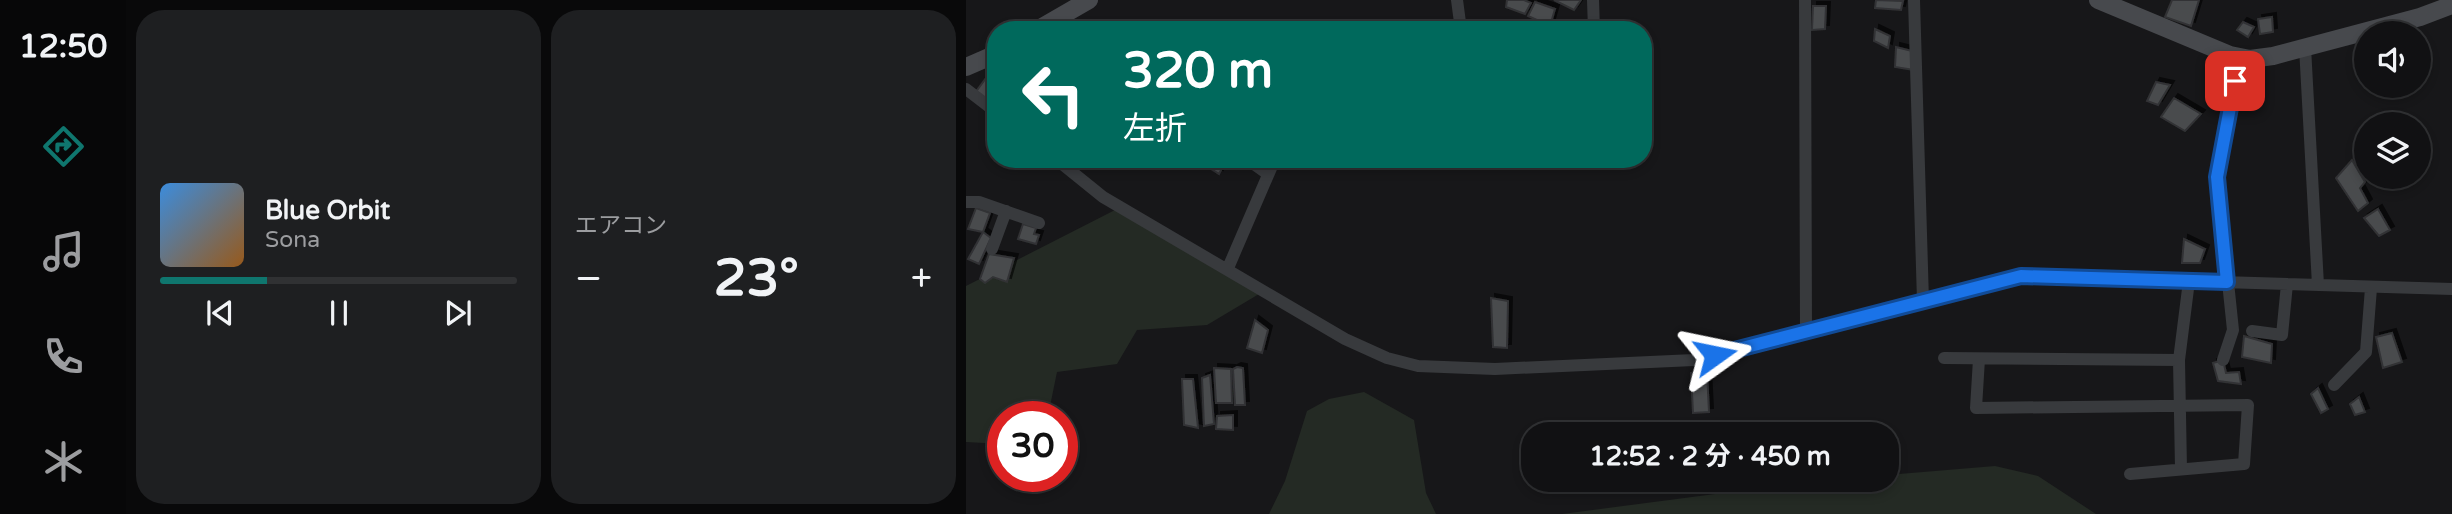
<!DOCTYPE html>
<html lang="ja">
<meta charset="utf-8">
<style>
body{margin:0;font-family:"Varela Round","Noto Sans JP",sans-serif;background:#1e1f21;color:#f1f3f6;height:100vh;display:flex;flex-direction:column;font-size:26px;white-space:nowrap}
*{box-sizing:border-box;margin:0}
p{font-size:23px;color:#9c9da0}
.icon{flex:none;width:38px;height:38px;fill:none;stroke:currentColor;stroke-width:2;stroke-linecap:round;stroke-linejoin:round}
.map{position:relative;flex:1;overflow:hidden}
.panel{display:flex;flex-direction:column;gap:10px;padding:10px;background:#09090a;width:840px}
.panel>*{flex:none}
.banner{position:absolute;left:21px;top:21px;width:665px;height:147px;border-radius:28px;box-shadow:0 4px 10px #0003,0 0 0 2px #303133;background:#00695c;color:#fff;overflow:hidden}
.tools{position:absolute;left:1388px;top:21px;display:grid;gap:14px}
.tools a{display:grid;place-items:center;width:77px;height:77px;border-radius:50%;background:#111113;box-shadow:0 4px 10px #0003,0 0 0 2px #303133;font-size:35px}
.speed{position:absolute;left:21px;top:401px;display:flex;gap:14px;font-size:35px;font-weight:700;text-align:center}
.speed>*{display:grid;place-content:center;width:91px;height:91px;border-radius:50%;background:#111113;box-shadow:0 4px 10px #0003,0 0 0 2px #303133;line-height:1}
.speed .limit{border:10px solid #d22;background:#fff;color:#111}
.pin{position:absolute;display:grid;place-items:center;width:60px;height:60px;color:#fff;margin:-30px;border-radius:14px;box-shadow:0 4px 10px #0006}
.me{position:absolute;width:77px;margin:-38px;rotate:78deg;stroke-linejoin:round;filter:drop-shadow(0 0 5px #0008)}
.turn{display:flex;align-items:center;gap:24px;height:147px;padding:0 21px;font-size:32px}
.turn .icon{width:91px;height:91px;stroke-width:2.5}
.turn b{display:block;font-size:49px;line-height:60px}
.big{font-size:52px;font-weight:700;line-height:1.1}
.panel .card{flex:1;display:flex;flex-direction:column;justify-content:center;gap:10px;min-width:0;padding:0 24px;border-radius:28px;background:#1e1f21}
.song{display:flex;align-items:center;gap:21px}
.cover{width:84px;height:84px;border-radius:10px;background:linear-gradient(135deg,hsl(210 70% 55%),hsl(30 70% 35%))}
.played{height:7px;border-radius:4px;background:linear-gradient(90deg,#0f766e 30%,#303133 30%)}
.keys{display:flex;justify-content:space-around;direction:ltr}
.heat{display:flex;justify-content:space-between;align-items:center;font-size:38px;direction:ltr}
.panel .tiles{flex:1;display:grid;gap:10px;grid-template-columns:repeat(2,1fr)}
.trip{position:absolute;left:555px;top:422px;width:378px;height:70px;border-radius:28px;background:#111113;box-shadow:0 4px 10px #0003,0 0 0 2px #303133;font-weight:700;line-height:70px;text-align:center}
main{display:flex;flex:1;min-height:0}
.menu{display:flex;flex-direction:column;width:126px;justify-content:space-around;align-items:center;background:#070708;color:#9c9da0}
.menu .icon{width:49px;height:49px}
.menu .selected{color:#0f766e}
.menu b{font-size:32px;color:#f1f3f6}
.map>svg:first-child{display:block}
</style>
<main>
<nav class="menu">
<b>12:50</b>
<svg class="icon selected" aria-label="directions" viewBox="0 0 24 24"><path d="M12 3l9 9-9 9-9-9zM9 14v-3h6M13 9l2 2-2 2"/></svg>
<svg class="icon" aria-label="music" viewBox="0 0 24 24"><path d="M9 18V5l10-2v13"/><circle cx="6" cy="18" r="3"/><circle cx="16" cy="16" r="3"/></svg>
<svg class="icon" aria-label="phone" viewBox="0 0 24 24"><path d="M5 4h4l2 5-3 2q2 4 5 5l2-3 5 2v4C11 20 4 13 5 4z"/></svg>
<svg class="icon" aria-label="climate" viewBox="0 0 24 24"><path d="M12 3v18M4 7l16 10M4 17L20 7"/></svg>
</nav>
<section class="panel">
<div class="tiles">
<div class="card">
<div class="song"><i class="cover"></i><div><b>Blue Orbit</b><p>Sona</p></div></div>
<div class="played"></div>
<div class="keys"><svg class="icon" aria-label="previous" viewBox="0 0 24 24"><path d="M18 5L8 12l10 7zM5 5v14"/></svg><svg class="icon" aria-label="pause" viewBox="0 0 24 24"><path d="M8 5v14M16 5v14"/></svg><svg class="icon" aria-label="next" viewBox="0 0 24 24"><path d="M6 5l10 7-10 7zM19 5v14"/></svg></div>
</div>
<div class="card"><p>エアコン</p>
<div class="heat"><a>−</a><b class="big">23°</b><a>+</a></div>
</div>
</div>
</section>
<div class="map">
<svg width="1486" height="514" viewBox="0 0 1486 514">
<defs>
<filter id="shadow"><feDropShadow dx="4" dy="-4" stdDeviation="0" flood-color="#0009"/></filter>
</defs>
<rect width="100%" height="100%" fill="#171719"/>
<path fill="#242a24" d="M149 210 293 294 241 325 171 330 151 364 91 372 82 416H37V444L0 442V286Z
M398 392 448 420 460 493 470 514H303L319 481 341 411 363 399Z
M1029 466 1072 476 1130 514H596L849 481 920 480 921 475Z"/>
<path fill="#494b4e" stroke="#313234" stroke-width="2" filter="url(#shadow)" d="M541 0H558L565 3 559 14 540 7Z
M588 0H615L608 10Z
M910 0 937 1 935 10 909 8Z
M1206 0H1233L1225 26 1199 17Z
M569 2 589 9 584 26 562 16Z
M847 6H860L859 29 846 30Z
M1306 17 1307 32 1294 34 1292 19Z
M1277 22 1288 27 1282 37 1271 30Z
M909 29 924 36 922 48 908 41Z
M930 47 946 51 948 70 929 67Z
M23 74 30 79V108L9 93Z
M1190 82 1204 85 1192 105 1181 101Z
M1208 98 1235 114 1219 131 1195 117Z
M230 159H261L253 174Z
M1386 160 1399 182 1394 188 1402 203 1392 211 1370 178Z
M10 208 24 213 17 232 2 229Z
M1412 209 1424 230 1413 236 1398 218Z
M57 224 70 228 68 234 73 235 70 244 52 239Z
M17 232 25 238 13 264 2 259Z
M1218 239 1239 249 1234 263H1216Z
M23 254 48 258 41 282 27 277 19 283 14 279Z
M525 298 542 301 541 348 527 347Z
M289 320 302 330 296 353 281 348Z
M1426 333 1436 362 1417 368 1410 337Z
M1278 336 1306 344 1305 363 1276 357Z
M1257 360 1260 373 1273 372 1275 384 1252 381 1247 363Z
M271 367 277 368 279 405H269L267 369Z
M248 368 265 369 266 403H250Z
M741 372 743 412 727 413 725 373Z
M244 375 248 424 238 426 236 378Z
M216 379H227L232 428 218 425Z
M1352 388 1362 409 1355 413 1345 394Z
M1393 397 1399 412 1389 415 1384 404Z
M267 415V430L250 429 251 416Z"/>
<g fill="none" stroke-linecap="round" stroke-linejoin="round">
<path stroke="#383a3d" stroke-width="12" d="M491 0 495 30
M627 0 628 30
M839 0 840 333
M948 0 957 301
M1339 47 1352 285
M0 89 30 112
M90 159 137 197 379 339 421 358 452 366 529 369 728 360 1055 276 1486 289
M281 159 302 174
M0 202H13L73 223
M26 249 40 211
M262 268 309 159
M1286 331 1316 335 1321 284
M978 358 1213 360
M1013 359 1010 408 1282 405 1278 464 1164 474
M1257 360 1267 330 1251 177 1273 57
M1368 385 1400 352 1405 288
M1215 469 1213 360 1223 281"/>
<path stroke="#47494d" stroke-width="18" d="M1132 0 1264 55 1284 59 1307 56 1454 17 1486 5
M71 30 123 0
M0 67 30 54"/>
</g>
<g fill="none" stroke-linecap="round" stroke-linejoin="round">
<g stroke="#114b97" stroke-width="18">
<path id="route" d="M749 355 1055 276 1261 282 1251 177 1269 81"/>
</g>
<use href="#route" stroke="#1a73e8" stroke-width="12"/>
</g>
</svg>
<div class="tools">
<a><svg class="icon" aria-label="sound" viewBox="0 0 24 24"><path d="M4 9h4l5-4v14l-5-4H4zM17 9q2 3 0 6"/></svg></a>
<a><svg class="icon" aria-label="layers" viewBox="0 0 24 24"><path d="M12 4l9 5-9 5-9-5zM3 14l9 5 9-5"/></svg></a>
</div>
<div class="speed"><div class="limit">30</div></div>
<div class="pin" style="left:1269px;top:81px;background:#d93025"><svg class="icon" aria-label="arrive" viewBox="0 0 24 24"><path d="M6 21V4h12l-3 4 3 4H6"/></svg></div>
<svg class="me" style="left:749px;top:355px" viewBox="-20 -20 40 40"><path d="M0-17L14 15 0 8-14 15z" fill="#1a73e8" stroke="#fff" stroke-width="4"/></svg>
<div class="trip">12:52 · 2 分 · 450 m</div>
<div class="banner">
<div class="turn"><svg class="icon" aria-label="left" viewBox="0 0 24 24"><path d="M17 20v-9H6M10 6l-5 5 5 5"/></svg><div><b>320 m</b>左折</div></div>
</div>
</div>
</main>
